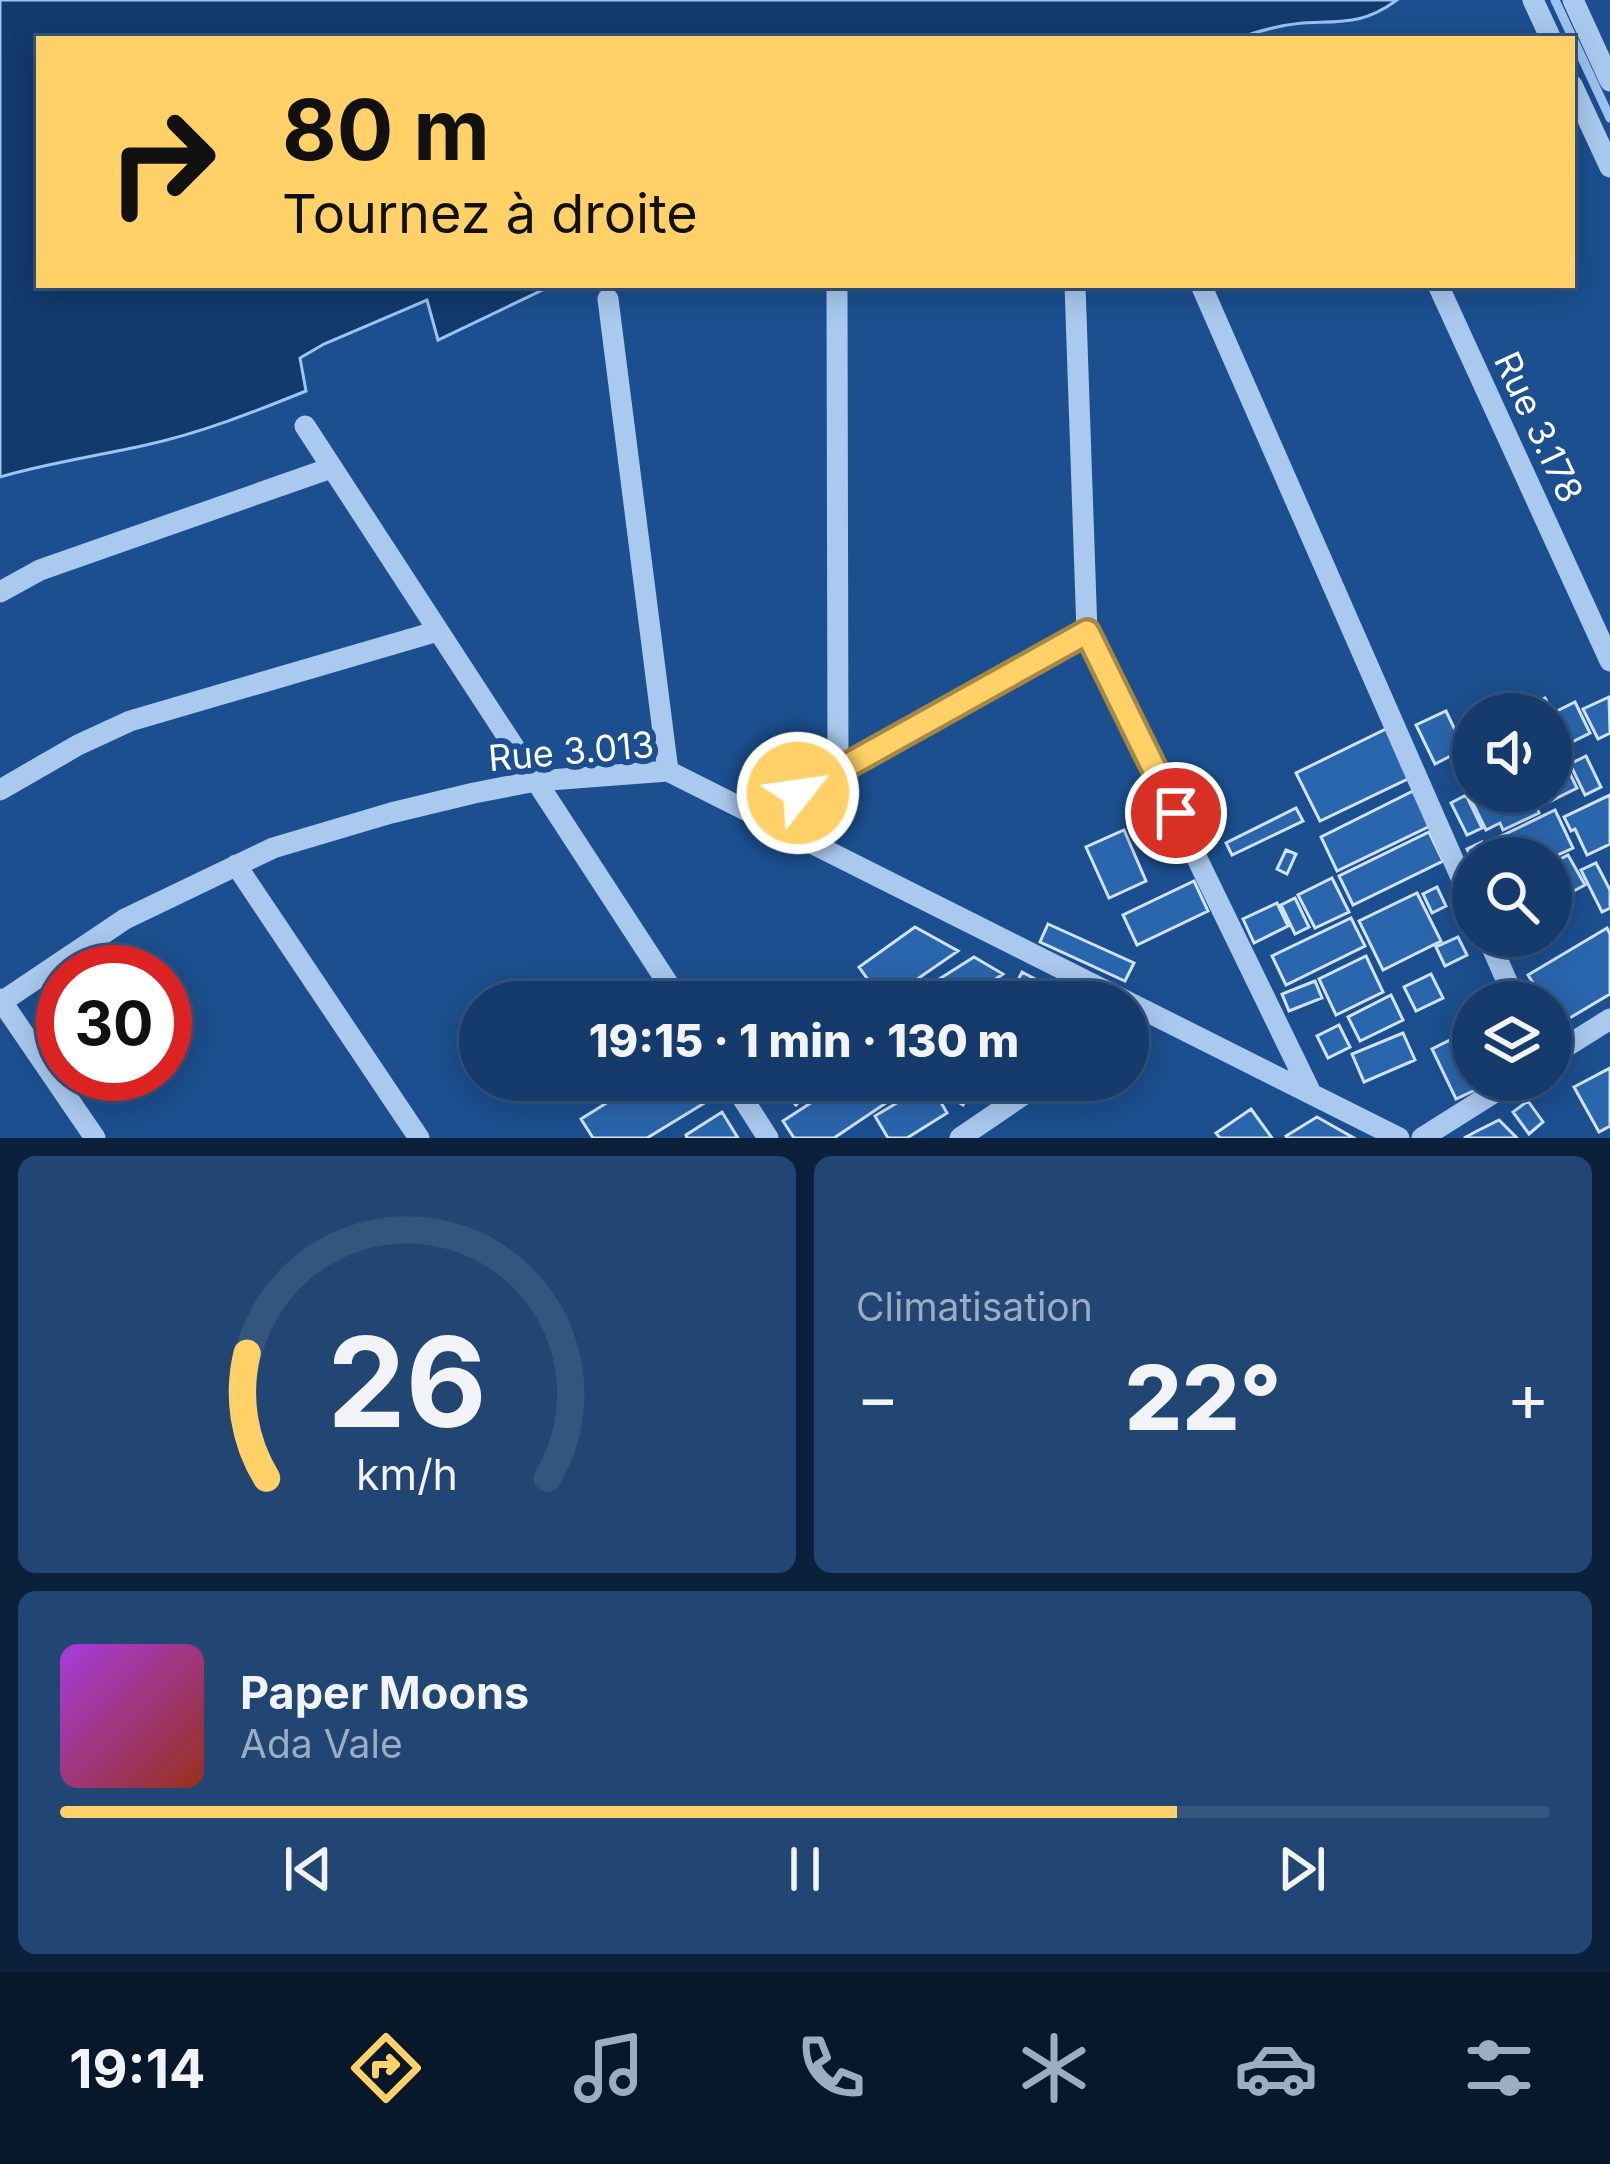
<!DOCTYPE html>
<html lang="fr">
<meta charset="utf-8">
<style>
body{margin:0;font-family:Inter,sans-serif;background:#214673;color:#f1f3f6;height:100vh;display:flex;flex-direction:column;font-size:45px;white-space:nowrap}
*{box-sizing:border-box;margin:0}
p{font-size:39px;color:#9dadc1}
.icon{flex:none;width:66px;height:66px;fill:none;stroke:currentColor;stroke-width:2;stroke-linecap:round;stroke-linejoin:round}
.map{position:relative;height:1138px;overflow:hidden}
.details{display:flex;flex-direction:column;gap:18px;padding:18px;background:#0b203b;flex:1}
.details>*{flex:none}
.banner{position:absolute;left:36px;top:36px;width:1539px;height:252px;border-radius:0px;box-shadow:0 6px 30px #0003,0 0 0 3px #33557e;background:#ffd166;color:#111;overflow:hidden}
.buttons{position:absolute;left:1452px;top:693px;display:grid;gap:24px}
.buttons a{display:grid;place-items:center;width:120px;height:120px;border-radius:50%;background:#143b6b;box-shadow:0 6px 30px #0003,0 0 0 3px #33557e;font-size:60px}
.speed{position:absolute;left:36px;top:945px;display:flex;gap:24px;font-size:60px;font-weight:700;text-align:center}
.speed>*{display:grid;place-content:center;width:156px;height:156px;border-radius:50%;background:#143b6b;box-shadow:0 6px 30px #0003,0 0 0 3px #33557e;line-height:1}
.speed .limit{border:18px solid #d22;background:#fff;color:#111}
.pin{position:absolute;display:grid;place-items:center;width:102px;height:102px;color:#fff;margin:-51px;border:6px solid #fff;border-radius:50%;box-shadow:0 3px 12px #0007}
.me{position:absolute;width:132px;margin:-66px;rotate:60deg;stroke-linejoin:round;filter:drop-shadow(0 0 9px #0008)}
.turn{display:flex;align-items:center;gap:42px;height:252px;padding:0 48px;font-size:54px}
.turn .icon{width:156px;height:156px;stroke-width:2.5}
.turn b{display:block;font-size:84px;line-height:102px}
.big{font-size:90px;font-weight:800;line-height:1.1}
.details .card{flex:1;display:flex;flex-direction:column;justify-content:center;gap:18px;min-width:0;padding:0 42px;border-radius:18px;background:#214673}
.details .dial{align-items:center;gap:0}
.dial svg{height:312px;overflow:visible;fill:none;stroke:#33557e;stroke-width:7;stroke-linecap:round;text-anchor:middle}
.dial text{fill:#f1f3f6;stroke:none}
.song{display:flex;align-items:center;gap:36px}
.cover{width:144px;height:144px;border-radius:18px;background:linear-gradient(135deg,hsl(280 70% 55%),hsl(10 70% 35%))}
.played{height:12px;border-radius:6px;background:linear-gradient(90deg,#ffd166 75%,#33557e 75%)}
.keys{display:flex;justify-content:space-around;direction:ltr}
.heat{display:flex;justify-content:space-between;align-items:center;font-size:66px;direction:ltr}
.details .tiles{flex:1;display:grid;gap:18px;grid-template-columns:1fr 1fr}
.card:last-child{grid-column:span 2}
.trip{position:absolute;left:459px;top:981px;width:690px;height:120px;border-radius:60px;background:#143b6b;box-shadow:0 6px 30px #0003,0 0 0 3px #33557e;font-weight:800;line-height:120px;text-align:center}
.tab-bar{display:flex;height:192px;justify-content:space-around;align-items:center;background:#08182b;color:#9dadc1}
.tab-bar .icon{width:84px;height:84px}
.tab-bar .active{color:#ffd166}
.tab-bar b{font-size:54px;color:#f1f3f6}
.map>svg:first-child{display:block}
</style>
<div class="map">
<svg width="1610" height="1138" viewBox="0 0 1610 1138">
<rect width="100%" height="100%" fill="#1b4f8f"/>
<path fill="#123a6d" stroke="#9cc4f0" stroke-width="3" d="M0 0H1397C1363 25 1342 21 1303 23 1280 25 1258 31 1236 39H39V285H553L438 340 427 300 324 344 300 358 306 391C254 412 201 433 146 445 97 456 48 463 0 477Z"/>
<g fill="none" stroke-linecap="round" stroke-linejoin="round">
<path stroke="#9cc4f0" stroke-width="9" d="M1555 0 1610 118"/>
</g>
<path fill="#2a66ad" stroke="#cfe3fa" stroke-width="3" d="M1609 697 1610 733 1598 739 1583 709Z
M1545 698 1552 712 1529 714 1526 708Z
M1575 702 1590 733 1566 745 1551 714Z
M1446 711 1464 749 1435 764 1416 725Z
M1392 726 1416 775 1320 821 1296 773Z
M1557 747 1577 788 1537 808 1539 813 1503 830 1500 823 1486 830 1467 791 1473 788V792H1551V750Z
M1586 756 1601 787 1585 795 1570 764Z
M1413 791 1430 826 1337 871 1321 837Z
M1466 795 1482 828 1467 835 1451 803Z
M1610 795V844L1587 855 1575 829 1571 831 1564 817Z
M1296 808 1303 821 1232 855 1226 843Z
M1555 810 1573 848 1551 858H1497L1489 842Z
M1124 830 1146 881 1109 898 1086 847Z
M1429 832 1443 861 1353 905 1339 876Z
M1482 842 1490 858H1473V862L1467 849Z
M1286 850 1296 854 1287 874 1277 869Z
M1568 855 1585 885 1551 903V864Z
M1596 863 1610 890V908L1602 912 1581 870Z
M1332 878 1349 912 1315 928 1298 895Z
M1194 881 1208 911 1137 945 1123 915Z
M1437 887 1446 906 1432 913 1423 894Z
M1417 893 1441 941 1383 970 1359 921Z
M1295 898 1309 927 1295 934 1281 905Z
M1277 903 1288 926 1254 943 1243 919Z
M1351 918 1365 946 1286 985 1272 956Z
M1048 924 1134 963 1125 981 1040 942Z
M915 927 958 951 884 1002 859 967Z
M1607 928 1610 934V994L1558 1025 1551 1013V1002H1545L1528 975Z
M1458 937 1467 955 1445 966 1436 947Z
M1366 956 1383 992 1336 1015 1319 979Z
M974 957 1003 974 961 1002H903Z
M1022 972 1050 987 1046 995 1018 980Z
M1431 974 1443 998 1416 1011 1404 987Z
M1015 980 1045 997 1038 1002H982Z
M1315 981 1322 998 1289 1011 1282 994Z
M1391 995 1403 1020 1360 1041 1348 1017Z
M1339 1025 1350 1047 1328 1058 1317 1036Z
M1403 1033 1415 1060 1364 1082 1352 1054Z
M1450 1040 1475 1090 1456 1099 1432 1049Z
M1610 1068V1126L1599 1132 1574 1087Z
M643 1080H700L711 1099 647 1138H593L581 1119Z
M771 1080H820L796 1105Z
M846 1080H920L834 1138H794L783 1121Z
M950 1080H978L963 1105 942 1092Z
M930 1083 947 1113 907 1138H888L875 1116Z
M1528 1101 1543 1122 1529 1134 1513 1112Z
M1251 1109 1272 1138H1220L1216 1133Z
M722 1112 738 1138H687L686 1135Z
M1317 1117 1354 1138H1287L1286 1136Z
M1499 1120 1517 1138H1464L1477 1131Z"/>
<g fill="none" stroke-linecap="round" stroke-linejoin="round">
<path stroke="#a9c9ee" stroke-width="21" d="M1533 0 1551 39
M1573 0 1610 81
M1572 85 1610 167
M837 285 838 770
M1075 285 1087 632 1311 1093
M1201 285 1473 905
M1438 285 1610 661
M608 299 668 771
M305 426 680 1002
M0 592 40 570 331 468
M0 790 78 745 130 721 438 631
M758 816 1087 632
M236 865 419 1138
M1487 936 1516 1002
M0 999 95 1138
M0 1003 125 919 273 848 391 813 474 793 536 781 668 771 1399 1138
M1551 1056 1610 1019
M731 1080 768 1138
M960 1138 1045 1080
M1422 1138 1514 1080"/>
</g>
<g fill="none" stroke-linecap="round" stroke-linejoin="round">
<g stroke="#a68842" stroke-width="30">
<path id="route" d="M798 793 1087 632 1176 813"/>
</g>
<use href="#route" stroke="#ffd166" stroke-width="21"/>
</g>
<g text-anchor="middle" stroke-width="12" stroke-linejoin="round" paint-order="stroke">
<g font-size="36" fill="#fff" stroke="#1b4f8f">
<text transform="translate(1539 427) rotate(65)" y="13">Rue 3.178</text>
<text transform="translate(571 751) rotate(-5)" y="13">Rue 3.013</text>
</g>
</g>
</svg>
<div class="buttons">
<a><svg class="icon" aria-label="sound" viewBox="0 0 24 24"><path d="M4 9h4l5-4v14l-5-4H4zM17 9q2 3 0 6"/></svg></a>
<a><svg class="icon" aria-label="search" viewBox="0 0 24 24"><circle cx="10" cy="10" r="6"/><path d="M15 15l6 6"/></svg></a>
<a><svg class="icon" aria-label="layers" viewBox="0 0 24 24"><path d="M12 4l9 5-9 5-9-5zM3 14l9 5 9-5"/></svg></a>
</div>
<div class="speed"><div class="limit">30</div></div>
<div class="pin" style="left:1176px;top:813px;background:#d93025"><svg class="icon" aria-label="arrive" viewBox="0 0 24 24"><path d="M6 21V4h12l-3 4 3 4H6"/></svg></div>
<svg class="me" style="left:798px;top:793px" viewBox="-20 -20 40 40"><circle r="17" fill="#ffd166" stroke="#fff" stroke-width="3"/><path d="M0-11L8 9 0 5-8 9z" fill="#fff"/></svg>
<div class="trip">19:15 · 1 min · 130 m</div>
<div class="banner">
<div class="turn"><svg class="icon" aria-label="right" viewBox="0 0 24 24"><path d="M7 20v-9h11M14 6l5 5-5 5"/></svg><div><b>80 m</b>Tournez à droite</div></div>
</div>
</div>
<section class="details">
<div class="tiles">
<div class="card dial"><svg viewBox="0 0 100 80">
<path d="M14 69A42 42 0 1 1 86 69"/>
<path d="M14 69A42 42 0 0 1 9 37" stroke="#ffd166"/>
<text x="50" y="56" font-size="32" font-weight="700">26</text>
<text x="50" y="72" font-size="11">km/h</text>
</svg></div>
<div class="card"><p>Climatisation</p>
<div class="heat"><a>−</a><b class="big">22°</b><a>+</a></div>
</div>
<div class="card">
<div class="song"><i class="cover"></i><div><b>Paper Moons</b><p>Ada Vale</p></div></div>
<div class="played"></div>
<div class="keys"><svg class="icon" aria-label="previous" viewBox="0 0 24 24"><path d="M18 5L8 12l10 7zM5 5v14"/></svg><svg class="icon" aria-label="pause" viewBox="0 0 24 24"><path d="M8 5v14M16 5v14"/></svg><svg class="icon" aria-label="next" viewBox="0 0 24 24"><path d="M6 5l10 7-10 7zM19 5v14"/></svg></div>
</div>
</div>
</section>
<nav class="tab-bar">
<b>19:14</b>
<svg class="icon active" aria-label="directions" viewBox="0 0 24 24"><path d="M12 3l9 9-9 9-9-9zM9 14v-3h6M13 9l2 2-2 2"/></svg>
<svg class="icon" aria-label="music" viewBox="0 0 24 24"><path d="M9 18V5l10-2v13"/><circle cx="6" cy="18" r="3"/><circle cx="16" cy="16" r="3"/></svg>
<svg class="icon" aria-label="phone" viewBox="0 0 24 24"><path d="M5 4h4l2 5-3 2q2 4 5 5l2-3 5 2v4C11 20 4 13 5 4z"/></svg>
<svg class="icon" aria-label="climate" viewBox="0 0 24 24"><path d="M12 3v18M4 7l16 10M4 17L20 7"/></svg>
<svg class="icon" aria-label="car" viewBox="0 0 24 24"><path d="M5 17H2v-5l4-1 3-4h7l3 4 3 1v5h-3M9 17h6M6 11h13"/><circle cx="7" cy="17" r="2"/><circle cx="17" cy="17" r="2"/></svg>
<svg class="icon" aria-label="filters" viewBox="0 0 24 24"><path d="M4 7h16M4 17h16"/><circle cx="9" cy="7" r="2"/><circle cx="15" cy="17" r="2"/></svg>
</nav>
